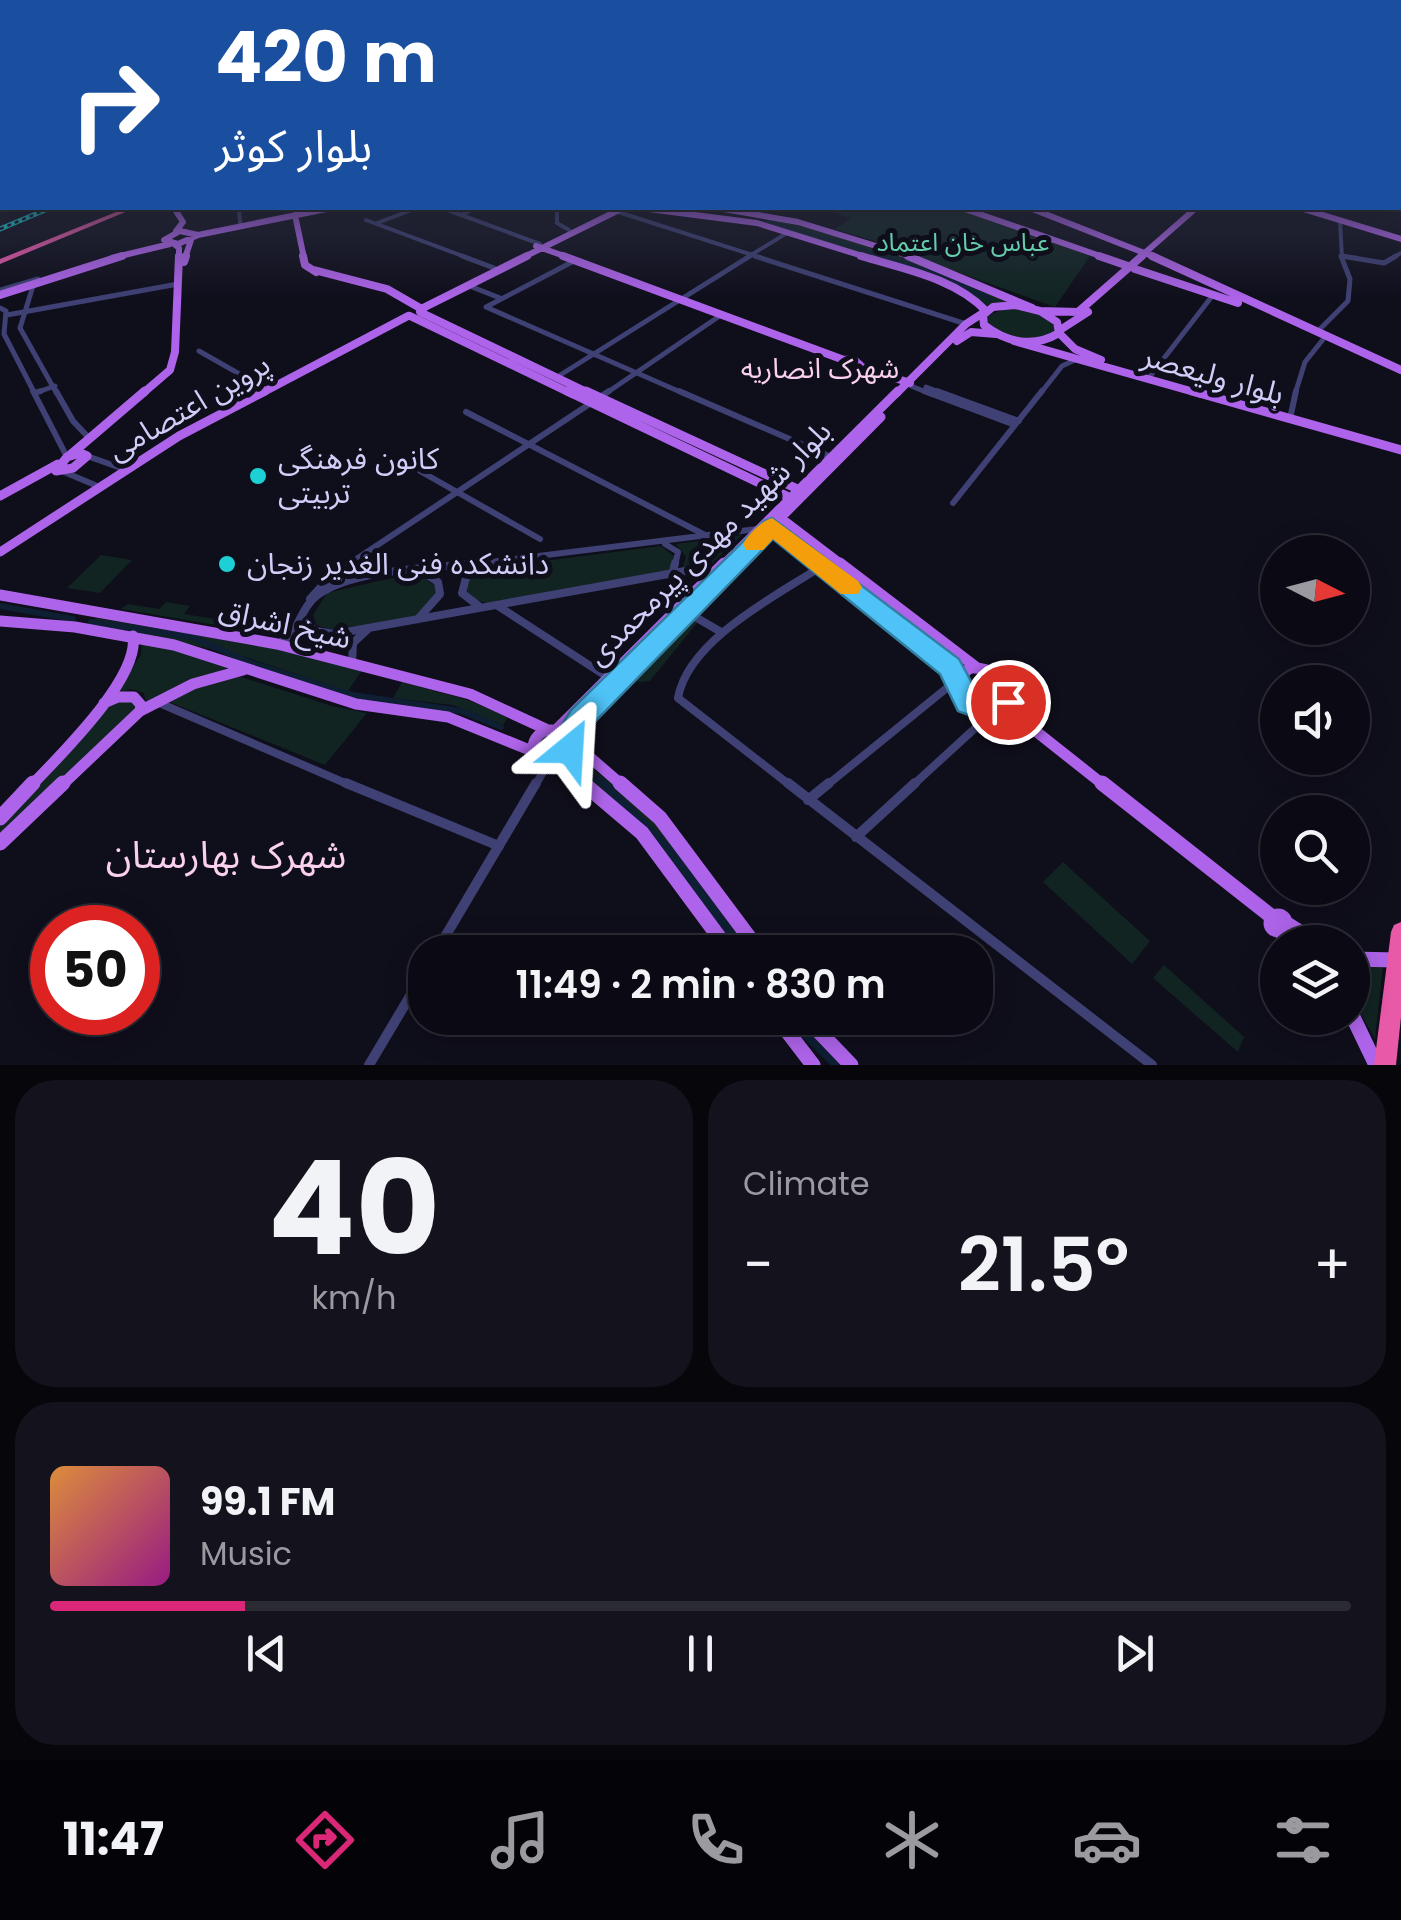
<!DOCTYPE html>
<meta charset="utf-8">
<style>
body{margin:0;font-family:Poppins,"Noto Sans Arabic",sans-serif;background:#14131d;color:#f1f3f6;height:100vh;display:flex;flex-direction:column;font-size:38px;white-space:nowrap}
*{box-sizing:border-box;margin:0}
p{font-size:32px;color:#9a9aa0}
.icon{flex:none;width:55px;height:55px;fill:none;stroke:currentColor;stroke-width:2;stroke-linecap:round;stroke-linejoin:round}
.map{position:relative;height:1065px;overflow:hidden}
.drawer{display:flex;flex-direction:column;gap:15px;padding:15px;background:#06060b;flex:1}
.drawer>*{flex:none}
.guide{position:absolute;left:0px;top:0px;width:1402px;height:210px;box-shadow:0 5px 25px #0003,0 0 0 2px #2b2b34;background:#1a4fa0;color:#fff;overflow:hidden}
.needle{width:65px;rotate:96deg}
.buttons{position:absolute;left:1260px;top:535px;display:grid;gap:20px}
.buttons a{display:grid;place-items:center;width:110px;height:110px;border-radius:50%;background:#0b0a14;box-shadow:0 5px 25px #0003,0 0 0 2px #2b2b34;font-size:50px}
.speed{position:absolute;left:30px;top:905px;display:flex;gap:20px;font-size:50px;font-weight:700;text-align:center}
.speed>*{display:grid;place-content:center;width:130px;height:130px;border-radius:50%;background:#0b0a14;box-shadow:0 5px 25px #0003,0 0 0 2px #2b2b34;line-height:1}
.speed .limit{border:15px solid #d22;background:#fff;color:#111}
.pin{position:absolute;display:grid;place-items:center;width:85px;height:85px;color:#fff;margin:-42px;border:5px solid #fff;border-radius:50%;box-shadow:0 2px 10px #0007}
.me{position:absolute;width:110px;margin:-55px;rotate:27deg;stroke-linejoin:round;filter:drop-shadow(0 0 8px #0008)}
.turn{display:flex;align-items:center;gap:35px;height:210px;padding:0 50px;font-size:45px}
.turn .icon{width:130px;height:130px;stroke-width:2.5}
.turn b{display:block;font-size:70px;line-height:85px}
.big{font-size:75px;font-weight:600;line-height:1.1}
.drawer .card{flex:1;display:flex;flex-direction:column;justify-content:center;gap:15px;min-width:0;padding:0 35px;border-radius:40px;background:#14131d}
.drawer .dial{align-items:center;gap:0}
.dial b{font-size:130px;line-height:1}
.song{display:flex;align-items:center;gap:30px}
.cover{width:120px;height:120px;border-radius:15px;background:linear-gradient(135deg,hsl(30 70% 55%),hsl(310 70% 35%))}
.played{height:10px;border-radius:5px;background:linear-gradient(90deg,#db2777 15%,#2b2b34 15%)}
.keys{display:flex;justify-content:space-around;direction:ltr}
.heat{display:flex;justify-content:space-between;align-items:center;font-size:55px;direction:ltr}
.drawer .tiles{flex:1;display:grid;gap:15px;grid-template-columns:1fr 1fr}
.card:last-child{grid-column:span 2}
.trip{position:absolute;left:408px;top:935px;width:585px;height:100px;border-radius:40px;background:#0b0a14;box-shadow:0 5px 25px #0003,0 0 0 2px #2b2b34;font-weight:600;line-height:100px;text-align:center}
.tabs{display:flex;height:160px;justify-content:space-around;align-items:center;background:#040408;color:#9a9aa0}
.tabs .icon{width:70px;height:70px}
.tabs .current{color:#db2777}
.tabs b{font-size:45px;color:#f1f3f6}
.map>svg:first-child{display:block}
</style>
<div class="map">
<svg width="1401" height="1065" viewBox="0 0 1401 1065">
<rect width="100%" height="100%" fill="#0f0e1b"/>
<path fill="#112422" d="M836 208H865L862 210 874 208H959L1090 256 1055 307 901 252 902 249 835 229 851 218 829 211Z
M773 219C854 240 934 266 1011 301L985 306 956 286 764 222Z
M1009 307C1027 307 1051 311 1056 331 1038 349 1004 340 988 324L987 316Z
M742 535 707 568 682 569 686 557 676 544Z
M661 546 676 558 669 571 488 603 475 600 465 589 471 574 480 569Z
M101 555 132 560 100 593 67 588Z
M391 578 425 579 437 587C436 595 433 604 427 609 409 624 334 638 316 624L313 615 327 593Z
M166 602 190 606 184 614 284 630 276 635 121 609 128 604 159 609Z
M688 617 697 623 650 681 639 682 632 677Z
M96 618 289 651 362 670 348 691 239 655 92 623Z
M142 640 231 666 146 703 144 693 131 689 111 695 141 655Z
M238 676 332 706 367 713 325 765 167 701 203 684Z
M402 682 468 700 508 717 503 725 453 705 393 698Z
M129 697 137 708 0 838V823L108 705Z
M575 757 624 792 656 822 752 952H737L641 823 568 765Z
M1063 862 1150 941 1132 964 1043 882Z
M1352 964 1383 966 1375 1039 1353 1000Z
M1164 965 1244 1037 1238 1052 1153 978Z"/>
<g fill="none" stroke-linecap="round" stroke-linejoin="round">
<path stroke="#0e1e33" stroke-width="2.5" d="M671 209 720 211
M769 221 888 258"/>
<path stroke="#0e1e33" stroke-width="4" d="M880 256 947 277 989 299"/>
<path stroke="#0e1e33" stroke-width="6" d="M0 606 73 619
M91 622 192 637 251 663 353 695 461 711 501 727
M573 761 606 786"/>
<path stroke="#0e1e33" stroke-width="8" d="M603 783 668 848 745 952
M789 1018 836 1065"/>
<path stroke="#3f4074" stroke-width="4" d="M239 208 240 223
M442 208 540 244
M557 208V223L569 230
M615 211 762 258
M463 214 476 208
M366 220 468 258
M1340 220 1342 258
M377 223 417 208
M1342 256 1357 258
M746 258 787 233
M1392 258 1401 253"/>
<path stroke="#3f4074" stroke-width="5" d="M462 256 494 268
M755 256 966 324
M1342 256 1384 263 1396 256
M574 261 486 307 685 394
M467 285 500 298
M33 286 20 328 57 394
M0 290 38 279
M0 308 6 311 4 334 35 394
M7 315 178 284
M1317 332 1348 301 1350 279 1341 256
M199 351 264 388
M1151 375 1213 295
M557 377 750 256
M911 386 931 394
M926 387 944 394
M35 393 55 386
M605 394 721 315
M1040 394 1062 366 1077 359
M1295 394 1305 362 1325 337"/>
<path stroke="#3f4074" stroke-width="6" d="M33 391 67 457
M56 391 73 421 89 438
M679 391 831 457
M924 391 1015 425
M937 391 1019 421
M35 393 41 391
M600 397 609 391
M466 412 705 535
M1291 414 1296 391
M87 456 121 468
M420 471 540 539
M64 472 95 485
M953 503 1042 391
M665 544 678 552 675 566
M346 566 591 403
M458 566 757 529"/>
<path stroke="#3f4074" stroke-width="8" d="M477 564 467 574 462 593 480 607
M673 572 675 563
M310 599 331 576 350 563
M498 606 609 678
M695 607 697 618 721 632
M301 619 316 631 335 634 696 569 705 571 708 577
M418 619 440 594 438 582 421 571
M281 642C300 631 300 607 319 594 358 568 431 569 478 563
M352 663 353 643 368 629
M157 702 352 786
M535 786 547 765
M791 786 678 698C688 640 776 596 822 566
M826 786 948 687H958
M912 786 995 710"/>
<path stroke="#3f4074" stroke-width="10" d="M346 783 499 846
M788 783 1152 1065
M808 800 829 783
M856 837 915 783
M436 952 536 783
M369 1065 425 971"/>
<path stroke="#ae64ea" stroke-width="6" d="M174 208 183 222 176 231
M641 208 757 223 869 258
M718 208 798 222 915 258
M962 208 1106 258
M1030 208 1157 258
M1300 208 1401 239
M295 215 304 258
M180 231 198 235 178 244 164 240Z
M198 235 331 208
M174 244 179 248V258
M536 246 570 258
M112 258 170 244
M185 258 191 240
M522 258 623 208
M1139 258 1196 208"/>
<path stroke="#ae64ea" stroke-width="8" d="M303 256 305 265 316 272
M563 256 844 360
M861 256C903 269 955 278 986 311L966 324 896 394
M908 256 1032 308
M1099 256 1131 267
M1152 256 1401 370
M184 262 186 256
M1135 269 1238 303
M314 270 387 289 420 308V312L591 394
M0 295 122 256
M1015 305 1040 311 1057 322 1059 333C1034 348 1007 343 984 325L983 315 993 307Z
M421 309 527 256
M1040 311 1078 312 1142 256
M410 316 572 394
M1060 330 1088 312
M1059 333 1075 349 1101 360
M957 341 971 332 996 334
M1014 341 1201 394
M853 359 860 365 847 367 844 360Z
M859 366 910 383
M142 394 170 370 175 352 179 256
M260 394 408 316"/>
<path stroke="#ae64ea" stroke-width="9" d="M567 391 793 499
M586 391 804 492
M1192 391 1401 450
M80 453 87 456 73 468 56 471 67 457Z
M69 456 145 391
M0 496 58 464
M781 518 844 566
M769 524 822 566
M0 552 179 436 265 391
M722 566 898 391
M733 566 881 417"/>
<path stroke="#ae64ea" stroke-width="11" d="M819 563 949 666 958 678
M840 563 976 667
M0 595 277 644 470 694 550 731
M0 621 75 627 174 645 356 704 448 717 532 751
M970 668C989 667 1002 674 1010 692L1004 706 981 709 963 698 958 678Z
M104 703 118 697H134L141 705 140 711
M1004 706 1105 786
M533 748a18 18 0 1 1 36 0a18 18 0 1 1-36 0Z
M555 731 724 563
M569 738 581 719 736 563
M570 740 623 786
M557 764 586 786
M31 786C60 755 140 678 133 636
M61 786 140 711 193 684 243 670"/>
<path stroke="#ae64ea" stroke-width="15" d="M583 783 642 833 730 952
M620 783 660 818 760 952
M1102 783 1271 916
M0 818 33 783
M0 843 63 783
M1271 923a7 7 0 1 1 14 0a7 7 0 1 1-14 0Z
M1284 922 1316 942
M1278 929 1291 942
M1352 959 1396 960
M1352 1015 1376 1065
M777 1018 813 1065
M806 1018 851 1065"/>
<path fill="#e859a8" fill-rule="evenodd" d="M1400 159H1401V164H1400Z
M1400 171H1401V176H1400Z
M1400 184H1401V189H1400Z
M126 208H135L0 264V259Z
M1401 922V1017L1396 1065H1374L1391 932 1394 925Z"/>
<g stroke="#1dd0d5" stroke-width="5">
<path id="rail" d="M0 229 50 208"/>
</g>
<use href="#rail" stroke="#0f0e1b" stroke-width="2.5" stroke-dasharray="4" stroke-linecap="butt"/>
</g>
<linearGradient id="sky" x2="0" y2="1"><stop stop-color="#08080f"/><stop offset="0.5" stop-color="#31364a"/><stop offset="1" stop-color="#31364a" stop-opacity="0"/></linearGradient>
<rect width="1401" height="300" fill="url(#sky)"/>
<path fill="#4fc3f7" stroke="#337fa1" stroke-width="2.5" d="M772 518 959 659 978 694 988 698 1008 690 1018 694 1022 702C1008 731 981 720 958 711L940 674 773 539 590 727 583 740 581 758 570 762 560 758 554 738 571 710 764 521Z"/>
<path fill="#f59e0b" d="M772 518 858 581 862 587 858 594H841L773 539 763 550H746L743 544C749 534 760 522 772 518Z"/>
<g fill="#1dd0d5" stroke="#0f0e1b" stroke-width="4">
<circle cx="258" cy="476" r="10"/>
<circle cx="227" cy="564" r="10"/>
</g>
<g text-anchor="middle" stroke-width="10" stroke-linejoin="round" paint-order="stroke">
<g font-size="25" fill="#65cdac" stroke="#0f0e1b">
<text x="963" y="251">عباس خان اعتماد</text>
</g>
<g font-size="28" fill="#f9d0ed" stroke="#0f0e1b">
<text x="820" y="378">شهرک انصاریه</text>
</g>
<g font-size="30" fill="#d0cef8" stroke="#0f0e1b">
<text transform="translate(1213 375) rotate(16)" y="10">بلوار ولیعصر</text>
<text transform="translate(189 407) rotate(-30)" y="10">پروین اعتصامی</text>
<text transform="translate(709 543) rotate(-45)" y="10">بلوار شهید مهدی پیرمحمدی</text>
<text transform="translate(285 624) rotate(13)" y="10">شیخ اشراق</text>
</g>
<g font-size="30" fill="#d0cef8" stroke="#0f0e1b" text-anchor="start">
<text x="278" y="469">کانون فرهنگی<tspan x="278" dy="34">تربیتی</tspan></text>
<text x="247" y="574">دانشکده فنی الغدیر زنجان</text>
</g>
<g font-size="38" fill="#f9d0ed" stroke="#0f0e1b">
<text x="226" y="868">شهرک بهارستان</text>
</g>
</g>
</svg>
<div class="buttons">
<a><svg class="needle" viewBox="-14 -14 28 28"><path d="M0-13l5 13h-10z" fill="#e53935"/><path d="M0 13l5-13h-10z" fill="#9a9aa0"/></svg></a>
<a><svg class="icon" aria-label="sound" viewBox="0 0 24 24"><path d="M4 9h4l5-4v14l-5-4H4zM17 9q2 3 0 6"/></svg></a>
<a><svg class="icon" aria-label="search" viewBox="0 0 24 24"><circle cx="10" cy="10" r="6"/><path d="M15 15l6 6"/></svg></a>
<a><svg class="icon" aria-label="layers" viewBox="0 0 24 24"><path d="M12 4l9 5-9 5-9-5zM3 14l9 5 9-5"/></svg></a>
</div>
<div class="speed"><div class="limit">50</div></div>
<div class="pin" style="left:1008px;top:702px;background:#d93025"><svg class="icon" aria-label="arrive" viewBox="0 0 24 24"><path d="M6 21V4h12l-3 4 3 4H6"/></svg></div>
<svg class="me" style="left:570px;top:749px" viewBox="-20 -20 40 40"><path d="M0-17L14 15 0 8-14 15z" fill="#4fc3f7" stroke="#fff" stroke-width="4"/></svg>
<div class="trip">11:49 · 2 min · 830 m</div>
<div class="guide">
<div class="turn"><svg class="icon" aria-label="right" viewBox="0 0 24 24"><path d="M7 20v-9h11M14 6l5 5-5 5"/></svg><div><b>420 m</b>بلوار کوثر</div></div>
</div>
</div>
<section class="drawer">
<div class="tiles">
<div class="card dial"><b>40</b><p>km/h</p></div>
<div class="card"><p>Climate</p>
<div class="heat"><a>−</a><b class="big">21.5°</b><a>+</a></div>
</div>
<div class="card">
<div class="song"><i class="cover"></i><div><b>99.1 FM</b><p>Music</p></div></div>
<div class="played"></div>
<div class="keys"><svg class="icon" aria-label="previous" viewBox="0 0 24 24"><path d="M18 5L8 12l10 7zM5 5v14"/></svg><svg class="icon" aria-label="pause" viewBox="0 0 24 24"><path d="M8 5v14M16 5v14"/></svg><svg class="icon" aria-label="next" viewBox="0 0 24 24"><path d="M6 5l10 7-10 7zM19 5v14"/></svg></div>
</div>
</div>
</section>
<nav class="tabs">
<b>11:47</b>
<svg class="icon current" aria-label="directions" viewBox="0 0 24 24"><path d="M12 3l9 9-9 9-9-9zM9 14v-3h6M13 9l2 2-2 2"/></svg>
<svg class="icon" aria-label="music" viewBox="0 0 24 24"><path d="M9 18V5l10-2v13"/><circle cx="6" cy="18" r="3"/><circle cx="16" cy="16" r="3"/></svg>
<svg class="icon" aria-label="phone" viewBox="0 0 24 24"><path d="M5 4h4l2 5-3 2q2 4 5 5l2-3 5 2v4C11 20 4 13 5 4z"/></svg>
<svg class="icon" aria-label="climate" viewBox="0 0 24 24"><path d="M12 3v18M4 7l16 10M4 17L20 7"/></svg>
<svg class="icon" aria-label="car" viewBox="0 0 24 24"><path d="M5 17H2v-5l4-1 3-4h7l3 4 3 1v5h-3M9 17h6M6 11h13"/><circle cx="7" cy="17" r="2"/><circle cx="17" cy="17" r="2"/></svg>
<svg class="icon" aria-label="filters" viewBox="0 0 24 24"><path d="M4 7h16M4 17h16"/><circle cx="9" cy="7" r="2"/><circle cx="15" cy="17" r="2"/></svg>
</nav>
